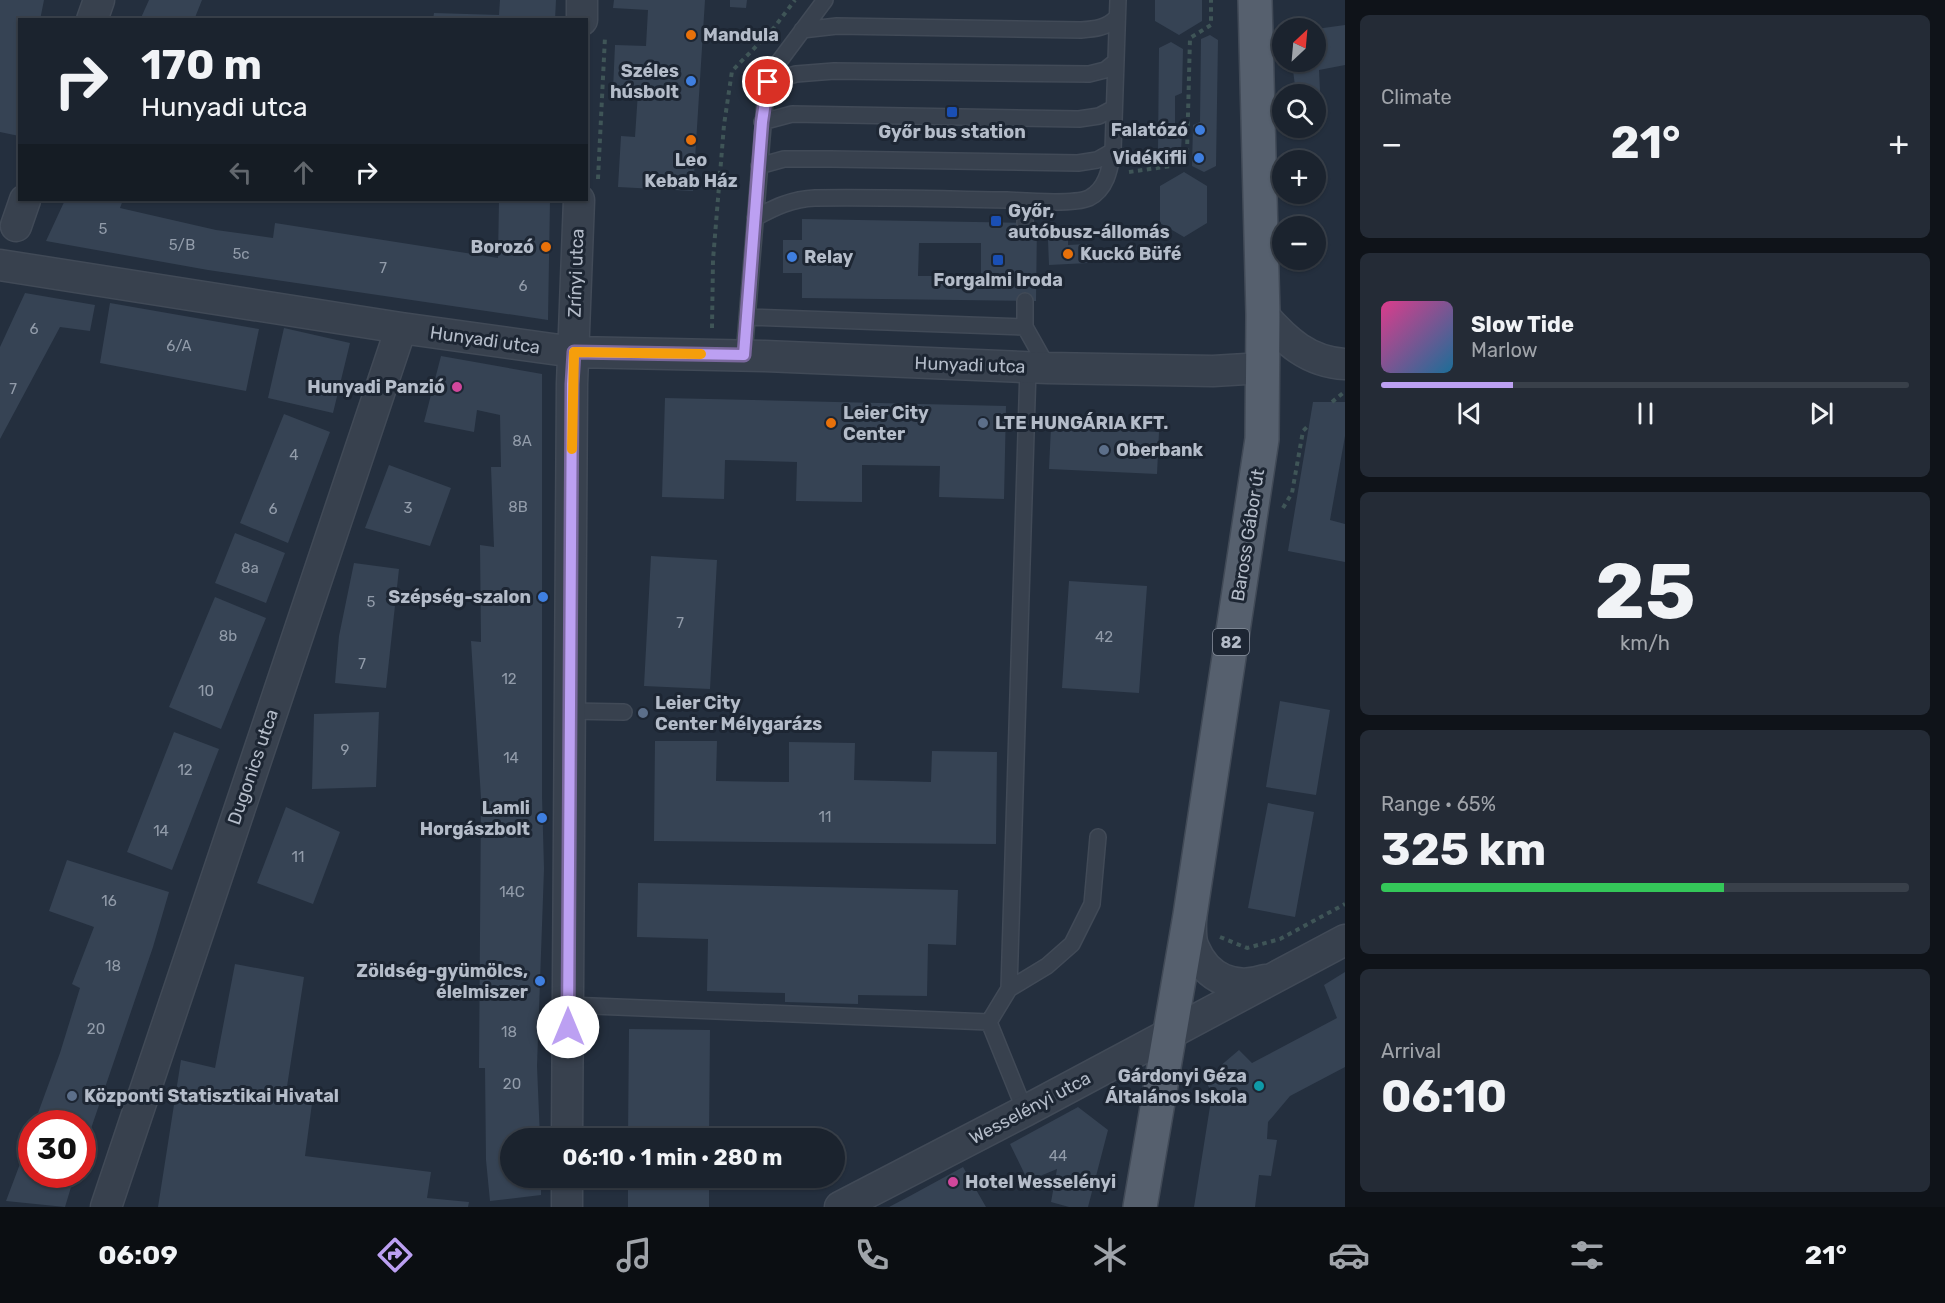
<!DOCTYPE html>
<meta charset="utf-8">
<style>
body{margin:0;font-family:Rubik,sans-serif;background:#242b36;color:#f1f3f6;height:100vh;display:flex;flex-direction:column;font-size:22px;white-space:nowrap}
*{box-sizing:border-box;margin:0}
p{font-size:20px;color:#a0a4aa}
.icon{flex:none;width:33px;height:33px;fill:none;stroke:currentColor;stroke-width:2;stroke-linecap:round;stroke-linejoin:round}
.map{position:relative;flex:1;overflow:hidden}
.panel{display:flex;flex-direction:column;gap:15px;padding:15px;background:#0f1319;width:600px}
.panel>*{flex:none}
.guide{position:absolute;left:18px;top:18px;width:570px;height:183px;border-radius:0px;box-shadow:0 2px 4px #0004,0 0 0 2px #39404a;background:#1b232e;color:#f1f3f6;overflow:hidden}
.needle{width:39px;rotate:26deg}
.controls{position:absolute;left:1272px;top:18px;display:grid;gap:12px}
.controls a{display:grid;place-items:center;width:54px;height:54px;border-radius:50%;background:#1b232e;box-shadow:0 2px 4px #0004,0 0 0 2px #39404a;font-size:30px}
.speed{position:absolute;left:18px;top:1110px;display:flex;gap:12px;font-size:30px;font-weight:700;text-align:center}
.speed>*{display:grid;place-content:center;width:78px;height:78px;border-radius:50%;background:#1b232e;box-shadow:0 2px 4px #0004,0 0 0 2px #39404a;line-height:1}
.speed .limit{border:9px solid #d22;background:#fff;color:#111}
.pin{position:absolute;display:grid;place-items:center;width:51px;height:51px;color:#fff;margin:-26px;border:3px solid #fff;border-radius:50%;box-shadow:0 2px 6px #0007}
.me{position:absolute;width:66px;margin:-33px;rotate:0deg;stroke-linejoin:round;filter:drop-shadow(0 0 4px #0008)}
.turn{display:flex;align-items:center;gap:21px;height:126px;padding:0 24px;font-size:27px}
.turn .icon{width:78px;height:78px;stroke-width:2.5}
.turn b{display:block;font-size:42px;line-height:51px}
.lanes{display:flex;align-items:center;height:57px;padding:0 24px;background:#0003;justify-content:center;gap:30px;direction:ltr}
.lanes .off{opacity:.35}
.big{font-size:45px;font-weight:700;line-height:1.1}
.panel .widget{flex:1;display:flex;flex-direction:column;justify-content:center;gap:9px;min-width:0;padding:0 21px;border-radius:9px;background:#242b36}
.panel .dial{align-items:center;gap:0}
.dial b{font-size:78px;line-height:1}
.song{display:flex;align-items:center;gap:18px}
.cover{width:72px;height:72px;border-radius:9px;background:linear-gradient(135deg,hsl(330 70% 55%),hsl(200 70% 35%))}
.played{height:6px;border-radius:3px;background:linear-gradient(90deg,#bca0f2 25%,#39404a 25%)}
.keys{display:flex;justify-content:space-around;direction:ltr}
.heat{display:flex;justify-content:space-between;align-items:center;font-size:33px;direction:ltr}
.charge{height:9px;border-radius:4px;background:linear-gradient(90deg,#34c759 65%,#39404a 0)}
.trip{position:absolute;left:500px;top:1128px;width:345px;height:60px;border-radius:30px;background:#1b232e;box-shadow:0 2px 4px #0004,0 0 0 2px #39404a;font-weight:700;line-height:60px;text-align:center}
.dock{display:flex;height:96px;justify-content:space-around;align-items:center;background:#0b0e12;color:#a0a4aa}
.dock .icon{width:42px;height:42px}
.dock .active{color:#bca0f2}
.dock b{font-size:27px;color:#f1f3f6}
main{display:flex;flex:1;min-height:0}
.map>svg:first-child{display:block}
</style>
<main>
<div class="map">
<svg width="1345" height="1207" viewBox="0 0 1345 1207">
<rect width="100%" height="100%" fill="#242f3e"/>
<path fill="#364354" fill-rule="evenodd" d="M0 0H44L40 20H20L19 136 0 132Z
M149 0H202L194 20H140Z
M500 0H556L555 20H433L434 13 499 15Z
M614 0H705L693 191 618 187 621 136 635 137 638 92 613 90 615 45 646 46 648 10 613 8Z
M730 0H747L746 8 730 7Z
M1155 0H1202V21L1179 35 1155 21Z
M1345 25V65L1319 70 1321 112 1316 113V94H1296L1292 62H1316V29Z
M1210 35 1218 40 1216 166 1204 172 1192 166 1193 125 1200 122 1201 39Z
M1171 42 1183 49 1182 93 1175 96V128L1182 132 1181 151 1169 156 1158 150 1159 48Z
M1184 172 1207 186V223L1184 237 1160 223V186Z
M65 200H123L120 208 216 230 273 238 275 223 498 258 499 200H550L548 320 208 270 46 241Z
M802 219 1037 223 1036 301 802 298V273H783V240H802ZM919 243H981V276H918Z
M1068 239V245L1087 244 1088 263 1049 265 1048 240Z
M25 293 95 305 90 331 60 327 0 439V347Z
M110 303 259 329 246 391 100 363Z
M284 328 350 343 333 413 268 398Z
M441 356 542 374V796L544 869 537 1066 540 1138H510V1178H541V1195L490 1201 486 1160 485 1068H479L481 798 471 641 481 642 480 545 494 547 491 467H501L500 415 477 410 474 432 424 422Z
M665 398 1006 406 1004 499 939 497 940 466 862 465V502L796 501 797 462 725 460 724 499 662 497Z
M1313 402H1345V436L1330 520 1345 524V562L1288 551Z
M284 414 330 432 288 543 240 523Z
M1051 427 1159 432 1157 474 1049 469Z
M389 465 451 488 430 546 365 528Z
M235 533 285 553 266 603 215 583Z
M651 556 717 560 710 689 644 686Z
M354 563 399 569 386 688 335 683 339 636Z
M1069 581 1147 586 1139 693 1062 688Z
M215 597 266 618 221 729 169 707Z
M1280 701 1330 710 1316 795 1266 787Z
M379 712 376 787 312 789 314 714Z
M174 732 219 749 172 870 127 852Z
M655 741H717L716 781 789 782V742L855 743 854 780 931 782 932 751 997 752 996 844 654 841Z
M1268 803 1314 812 1295 917 1248 908Z
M286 807 340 832 313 904 257 883Z
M67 860 169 892 153 947 83 1152 82 1124H34L60 1053 80 988 72 984 94 927 49 911Z
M638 883 958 890 956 945 928 944 927 996 858 995V1004L785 1002V993L707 991 708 939 637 937Z
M235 964 304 977 286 1093 313 1096 305 1156 431 1172 427 1198 469 1202 468 1207H158L181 1060 215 1068Z
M1345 972V1067L1290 1096 1268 1122 1267 1139 1277 1140 1271 1176 1259 1175 1255 1207H1194L1212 1094 1205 1079 1239 1050 1252 1063 1337 1018 1324 985Z
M629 1029 710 1030 709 1138H628Z
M1078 1107 1108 1130 1088 1207H1069L1051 1202 1057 1169 1028 1181 1010 1144Z
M32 1132V1174H75L65 1207 6 1201Z
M963 1167 986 1207H889L908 1197Z
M628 1178H709V1207H628Z"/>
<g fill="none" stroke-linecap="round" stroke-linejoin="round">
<g stroke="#414a57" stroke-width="18">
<path id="lane" d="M802 30 837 26 1081 30C1094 29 1107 28 1116 18
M768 82 796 74 834 71 1089 74 1105 70 1115 62
M762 122 792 114 1079 119 1099 116 1114 108
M759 166 784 159H831L1078 163 1097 160 1113 151
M755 218C775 207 792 199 815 198 879 197 943 199 1007 200 1026 201 1073 205 1089 198 1107 189 1110 168 1113 151L1118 0
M1025 223 1026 201
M747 317 1025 327 1048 368
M1025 327V301
M744 355 766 90 775 67 825 0
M570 711 624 712
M1009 989 1047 966 1072 944 1092 904 1098 837
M568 1005 989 1022
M1025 1111 989 1022 1009 989 1028 368"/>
</g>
<g stroke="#414a57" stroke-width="33">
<path id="street" d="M92 20 99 0
M582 20V0
M16 226 25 200
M0 265 401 328 574 352 765 356 1048 368 1213 371 1263 368
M1263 315C1286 341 1308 362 1345 364
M1191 919C1191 928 1190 940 1194 948 1207 979 1235 990 1265 980
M567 1138 572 384 579 200
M106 1207 401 328
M567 1207V1178
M840 1207 1025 1111 1345 940"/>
</g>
<g stroke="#414a57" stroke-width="36">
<path id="primary" d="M1140 1207 1190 915 1262 439 1263 315 1255 0"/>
</g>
<path stroke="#3f5557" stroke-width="4" stroke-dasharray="4.5 4.5" stroke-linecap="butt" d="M1129 172 1171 166 1187 153 1190 38 1211 25V0
M598 179 605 37
M712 328 713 260 724 125 732 71 773 29 795 0
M1332 402 1343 393
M1283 508 1292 493 1303 431 1309 425
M1220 937 1247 948 1280 939 1345 904"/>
<use href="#lane" stroke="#38414e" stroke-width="15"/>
<use href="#street" stroke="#38414e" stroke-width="30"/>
<use href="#primary" stroke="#56606e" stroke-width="33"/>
</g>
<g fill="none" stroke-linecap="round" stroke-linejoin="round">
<g stroke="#7a689d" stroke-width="15">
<path id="route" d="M568 1027 572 384 574 352 744 355 762 122 768 82"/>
</g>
<use href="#route" stroke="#bca0f2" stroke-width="10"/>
<path stroke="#f59e0b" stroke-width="10" d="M572 449 574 352 701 354"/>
</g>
<g fill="#e8710a" stroke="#1d2633" stroke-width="2">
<circle cx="691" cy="35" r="6"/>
<circle cx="691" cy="140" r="6"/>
<circle cx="546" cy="247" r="6"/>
<circle cx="1068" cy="254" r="6"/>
<circle cx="831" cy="423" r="6"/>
</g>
<g fill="#3f7fe0" stroke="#1d2633" stroke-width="2">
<circle cx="691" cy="81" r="6"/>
<circle cx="1200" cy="130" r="6"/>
<circle cx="1199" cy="158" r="6"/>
<circle cx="792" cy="257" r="6"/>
<circle cx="543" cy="597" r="6"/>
<circle cx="542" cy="818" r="6"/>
<circle cx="540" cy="981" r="6"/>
</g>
<g fill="#1a4fb4" stroke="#1d2633" stroke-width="2">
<rect x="946" y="106" width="12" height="12" rx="3"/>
<rect x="990" y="215" width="12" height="12" rx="3"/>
<rect x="992" y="254" width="12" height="12" rx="3"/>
</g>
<g fill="#d1479c" stroke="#1d2633" stroke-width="2">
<circle cx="457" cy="387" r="6"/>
<circle cx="953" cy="1182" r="6"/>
</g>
<g fill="#5c6f8a" stroke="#1d2633" stroke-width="2">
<circle cx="983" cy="423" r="6"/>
<circle cx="1104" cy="450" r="6"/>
<circle cx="643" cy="713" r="6"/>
<circle cx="72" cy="1096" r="6"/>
</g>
<circle fill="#0f9aa8" stroke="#1d2633" stroke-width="2" cx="1259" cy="1086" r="6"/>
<g text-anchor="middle" stroke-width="6" stroke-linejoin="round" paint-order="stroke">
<g font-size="15" fill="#929caa">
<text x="103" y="234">5</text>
<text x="182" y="250">5/B</text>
<text x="241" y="259">5c</text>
<text x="383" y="273">7</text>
<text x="523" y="291">6</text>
<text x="34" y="334">6</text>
<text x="179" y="351">6/A</text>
<text x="13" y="394">7</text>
<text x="522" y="446">8A</text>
<text x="294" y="460">4</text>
<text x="518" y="512">8B</text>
<text x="408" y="513">3</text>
<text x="273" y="514">6</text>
<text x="250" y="573">8a</text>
<text x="371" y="607">5</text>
<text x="680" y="628">7</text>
<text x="228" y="641">8b</text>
<text x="1104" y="642">42</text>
<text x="362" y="669">7</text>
<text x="509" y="684">12</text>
<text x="206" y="696">10</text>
<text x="345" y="755">9</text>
<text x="511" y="763">14</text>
<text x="185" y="775">12</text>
<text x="825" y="822">11</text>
<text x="161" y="836">14</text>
<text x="298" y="862">11</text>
<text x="512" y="897">14C</text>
<text x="109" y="906">16</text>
<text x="113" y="971">18</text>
<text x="96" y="1034">20</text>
<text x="509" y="1037">18</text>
<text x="512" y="1089">20</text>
<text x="1058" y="1161">44</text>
</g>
<rect fill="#1d2633" stroke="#878f9c" stroke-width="1.5" x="1213" y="629" width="36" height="26" rx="4.5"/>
<g font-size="16" font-weight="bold" fill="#b4bcc9">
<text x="1231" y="648">82</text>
</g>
<g font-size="18" font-weight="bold" fill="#b4bcc9" stroke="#1d2633" text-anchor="start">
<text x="703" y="41">Mandula</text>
<text x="679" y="77" text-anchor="end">Széles<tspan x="679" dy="21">húsbolt</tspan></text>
<text x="1188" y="136" text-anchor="end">Falatózó</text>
<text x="952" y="138" text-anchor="middle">Győr bus station</text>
<text x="1187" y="164" text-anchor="end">VidéKifli</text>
<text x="691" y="166" text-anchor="middle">Leo<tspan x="691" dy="21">Kebab Ház</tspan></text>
<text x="1008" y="217">Győr,<tspan x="1008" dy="21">autóbusz-állomás</tspan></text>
<text x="534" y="253" text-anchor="end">Borozó</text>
<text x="1080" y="260">Kuckó Büfé</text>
<text x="804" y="263">Relay</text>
<text x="998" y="286" text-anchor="middle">Forgalmi Iroda</text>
<text x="445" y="393" text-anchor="end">Hunyadi Panzió</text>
<text x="843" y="419">Leier City<tspan x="843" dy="21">Center</tspan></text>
<text x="995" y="429">LTE HUNGÁRIA KFT.</text>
<text x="1116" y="456">Oberbank</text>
<text x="531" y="603" text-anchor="end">Szépség-szalon</text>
<text x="655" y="709">Leier City<tspan x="655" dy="21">Center Mélygarázs</tspan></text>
<text x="530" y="814" text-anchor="end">Lamli<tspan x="530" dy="21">Horgászbolt</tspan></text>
<text x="528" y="977" text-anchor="end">Zöldség-gyümölcs,<tspan x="528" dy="21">élelmiszer</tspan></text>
<text x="1247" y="1082" text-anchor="end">Gárdonyi Géza<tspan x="1247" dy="21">Általános Iskola</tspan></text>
<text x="84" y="1102">Központi Statisztikai Hivatal</text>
<text x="965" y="1188">Hotel Wesselényi</text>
</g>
<g font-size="18" fill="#b4bcc9" stroke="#1d2633">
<text transform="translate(576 273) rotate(-88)" y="6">Zrínyi utca</text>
<text transform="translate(485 340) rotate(8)" y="6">Hunyadi utca</text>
<text transform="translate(970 365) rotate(2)" y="6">Hunyadi utca</text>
<text transform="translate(1248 535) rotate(-81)" y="6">Baross Gábor út</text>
<text transform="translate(253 767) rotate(-71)" y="6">Dugonics utca</text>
<text transform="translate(1030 1108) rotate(-28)" y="6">Wesselényi utca</text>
</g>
</g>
</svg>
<div class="controls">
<a><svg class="needle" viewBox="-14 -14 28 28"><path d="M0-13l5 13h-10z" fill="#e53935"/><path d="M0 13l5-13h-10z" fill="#a0a4aa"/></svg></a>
<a><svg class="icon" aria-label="search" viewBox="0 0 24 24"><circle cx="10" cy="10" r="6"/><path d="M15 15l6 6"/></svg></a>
<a>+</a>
<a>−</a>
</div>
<div class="speed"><div class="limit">30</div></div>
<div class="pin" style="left:768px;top:82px;background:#d93025"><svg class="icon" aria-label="arrive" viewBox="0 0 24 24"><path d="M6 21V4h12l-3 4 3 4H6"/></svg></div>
<svg class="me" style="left:568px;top:1027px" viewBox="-20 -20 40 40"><circle r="19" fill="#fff"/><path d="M0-13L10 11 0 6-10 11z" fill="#bca0f2"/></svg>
<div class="trip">06:10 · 1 min · 280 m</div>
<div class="guide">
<div class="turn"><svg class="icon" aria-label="right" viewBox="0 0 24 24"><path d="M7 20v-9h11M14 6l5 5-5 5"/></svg><div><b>170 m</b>Hunyadi utca</div></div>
<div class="lanes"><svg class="icon off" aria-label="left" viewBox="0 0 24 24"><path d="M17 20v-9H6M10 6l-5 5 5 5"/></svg><svg class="icon off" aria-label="ahead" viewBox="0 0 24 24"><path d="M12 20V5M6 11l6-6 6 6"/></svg><svg class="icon" aria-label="right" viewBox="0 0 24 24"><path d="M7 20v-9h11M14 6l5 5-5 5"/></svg></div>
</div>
</div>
<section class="panel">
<div class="widget"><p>Climate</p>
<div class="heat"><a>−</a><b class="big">21°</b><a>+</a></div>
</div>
<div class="widget">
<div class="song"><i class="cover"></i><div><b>Slow Tide</b><p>Marlow</p></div></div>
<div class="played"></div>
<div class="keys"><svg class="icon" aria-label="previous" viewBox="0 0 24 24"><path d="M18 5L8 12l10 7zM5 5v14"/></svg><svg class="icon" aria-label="pause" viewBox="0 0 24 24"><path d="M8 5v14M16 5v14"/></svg><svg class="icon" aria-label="next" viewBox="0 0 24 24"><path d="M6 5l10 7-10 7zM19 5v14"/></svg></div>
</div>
<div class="widget dial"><b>25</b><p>km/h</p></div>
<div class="widget"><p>Range · 65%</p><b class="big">325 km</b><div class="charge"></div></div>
<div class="widget"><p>Arrival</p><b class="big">06:10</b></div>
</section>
</main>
<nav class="dock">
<b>06:09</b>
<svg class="icon active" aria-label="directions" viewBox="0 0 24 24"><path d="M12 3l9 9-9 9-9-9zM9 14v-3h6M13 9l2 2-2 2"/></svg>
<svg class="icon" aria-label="music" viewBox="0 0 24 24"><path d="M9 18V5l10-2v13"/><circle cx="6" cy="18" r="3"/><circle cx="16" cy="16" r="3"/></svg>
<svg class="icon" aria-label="phone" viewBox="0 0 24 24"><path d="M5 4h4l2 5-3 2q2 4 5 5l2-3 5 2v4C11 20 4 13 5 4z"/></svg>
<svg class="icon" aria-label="climate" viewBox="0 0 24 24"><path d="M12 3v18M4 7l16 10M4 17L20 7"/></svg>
<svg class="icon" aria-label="car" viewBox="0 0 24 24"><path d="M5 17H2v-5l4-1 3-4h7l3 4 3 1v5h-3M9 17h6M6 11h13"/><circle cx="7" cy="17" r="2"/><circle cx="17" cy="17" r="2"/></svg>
<svg class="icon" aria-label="filters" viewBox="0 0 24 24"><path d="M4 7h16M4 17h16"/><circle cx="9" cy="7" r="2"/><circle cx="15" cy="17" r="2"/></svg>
<b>21°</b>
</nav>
